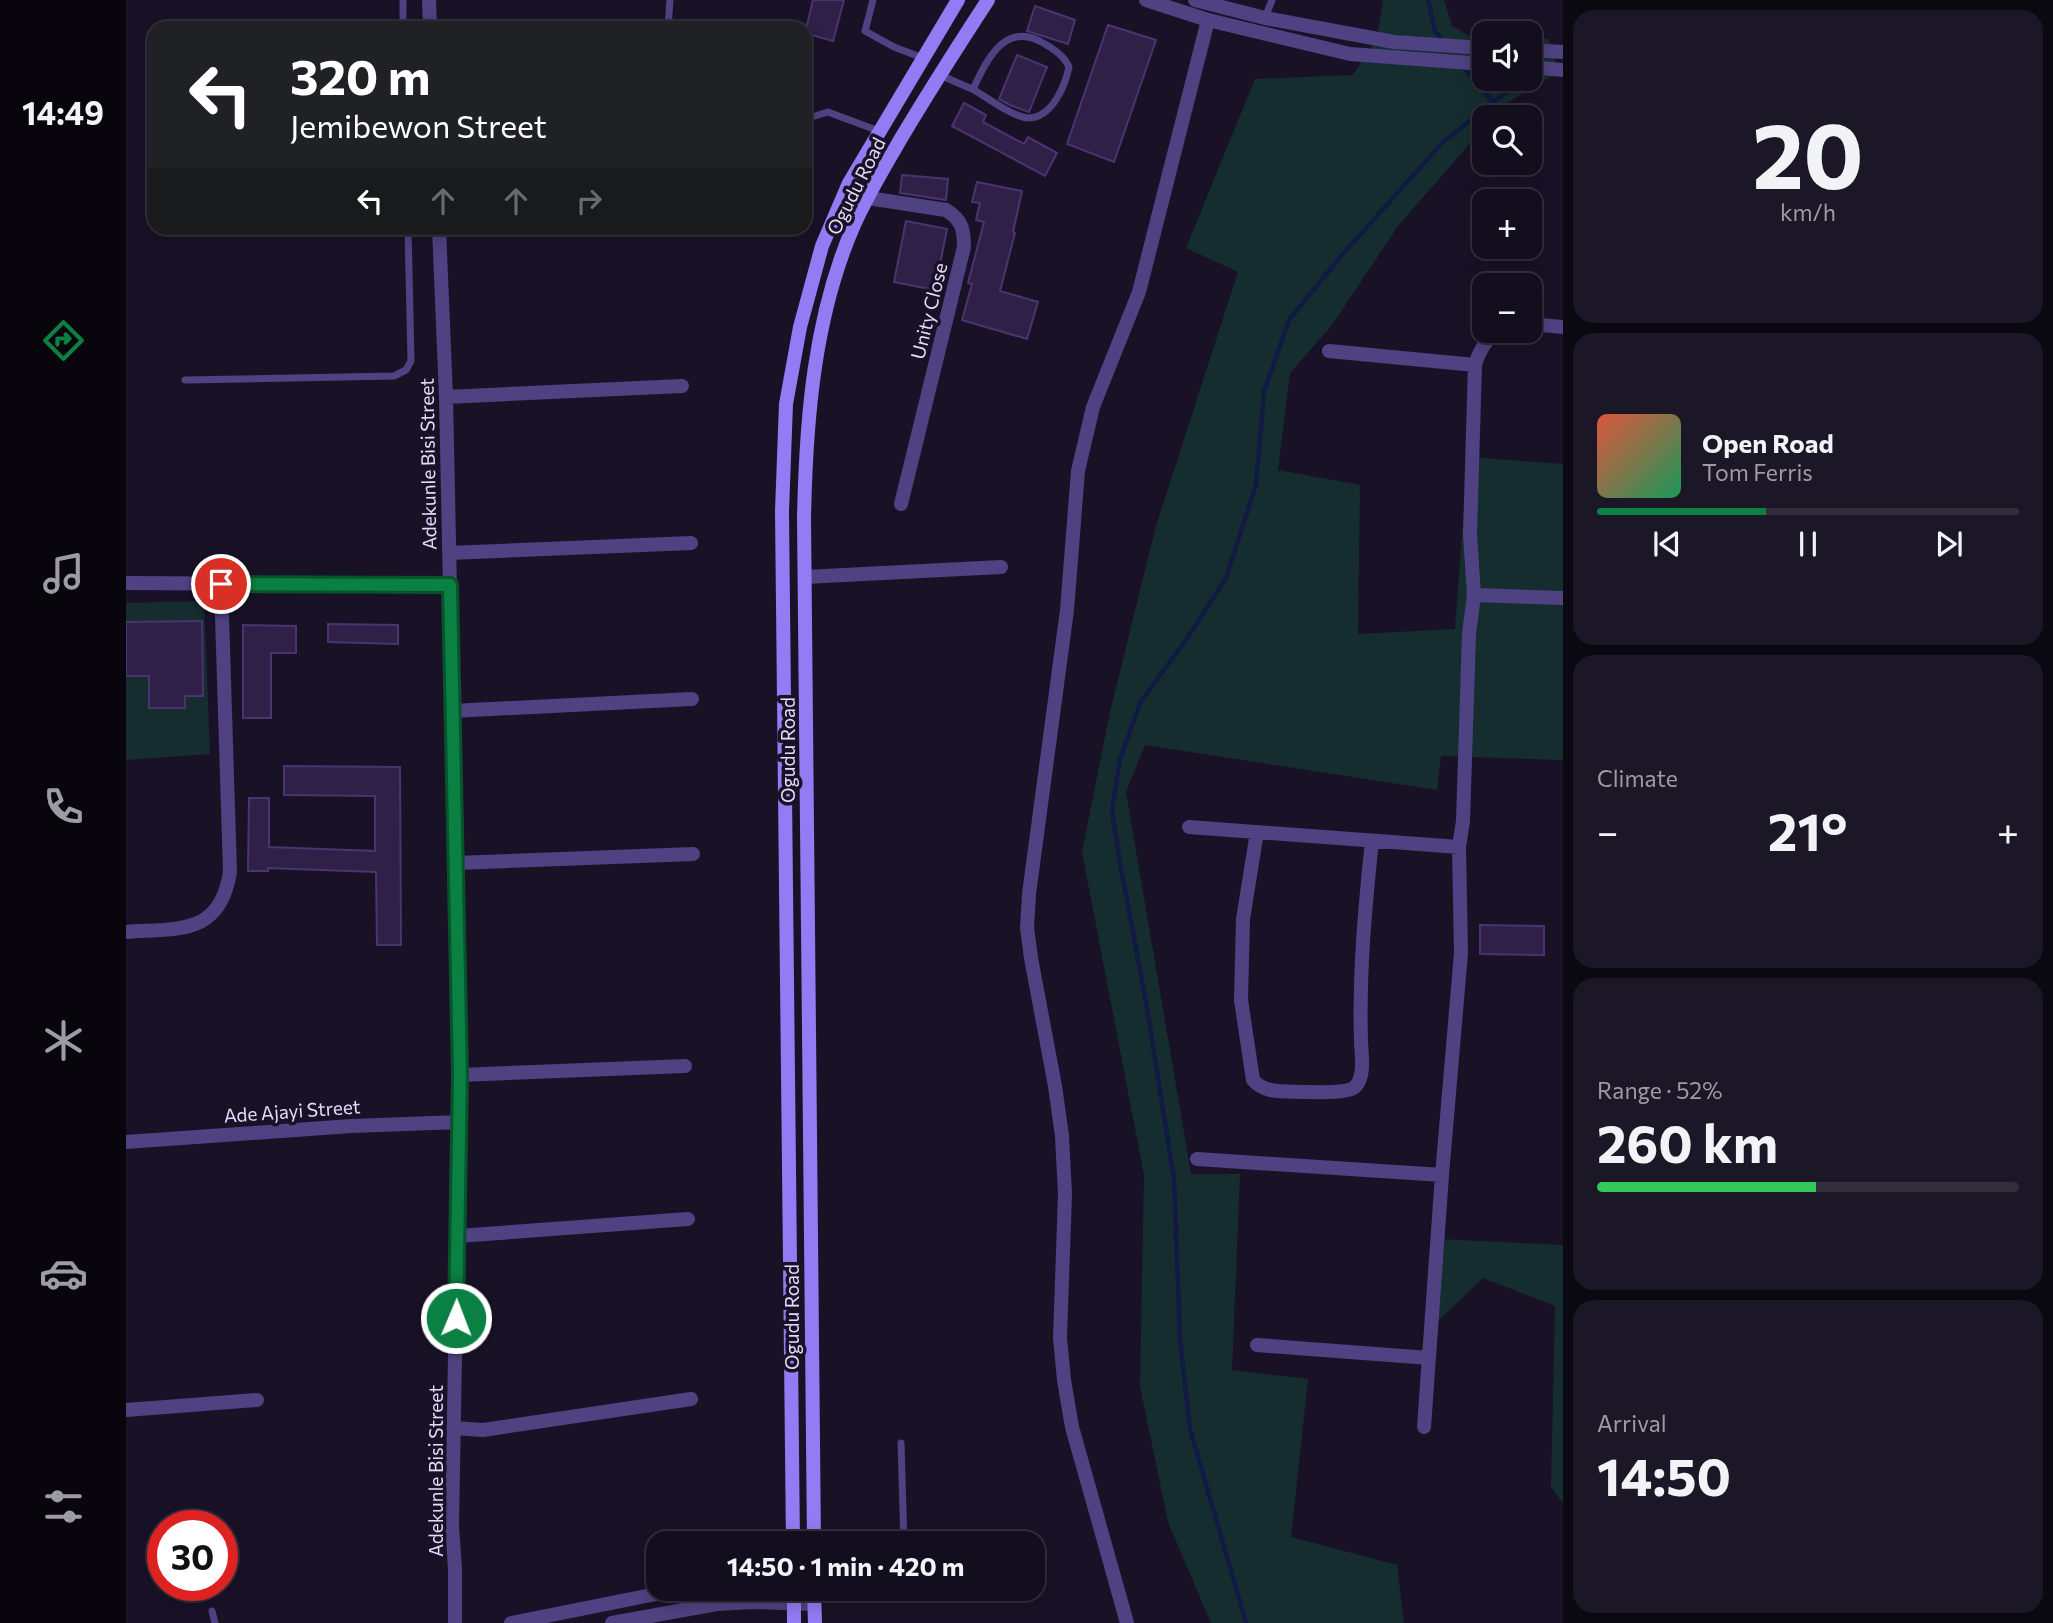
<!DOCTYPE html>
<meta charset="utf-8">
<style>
body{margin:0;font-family:Commissioner,sans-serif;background:#1c1726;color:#f1f3f6;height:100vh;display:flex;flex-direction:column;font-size:26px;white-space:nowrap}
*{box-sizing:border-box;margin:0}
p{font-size:23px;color:#9d9ca4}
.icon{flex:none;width:38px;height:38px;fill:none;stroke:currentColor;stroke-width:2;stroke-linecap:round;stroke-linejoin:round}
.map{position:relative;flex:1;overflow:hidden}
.side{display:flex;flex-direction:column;gap:10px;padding:10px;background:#0a0810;width:490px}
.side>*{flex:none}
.hud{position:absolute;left:21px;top:21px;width:665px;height:214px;border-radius:21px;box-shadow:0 4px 18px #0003,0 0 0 2px #322e3b;background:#202124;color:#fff;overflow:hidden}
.buttons{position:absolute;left:1346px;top:21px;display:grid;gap:14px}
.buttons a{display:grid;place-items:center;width:70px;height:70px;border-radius:14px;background:#130e1d;box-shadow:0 4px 18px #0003,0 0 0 2px #322e3b;font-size:35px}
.speed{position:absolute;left:21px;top:1510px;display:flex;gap:14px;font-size:35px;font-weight:700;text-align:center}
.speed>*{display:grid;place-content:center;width:91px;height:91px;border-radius:50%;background:#130e1d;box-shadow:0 4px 18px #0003,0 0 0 2px #322e3b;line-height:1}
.speed .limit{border:10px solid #d22;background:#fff;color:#111}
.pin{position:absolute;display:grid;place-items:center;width:60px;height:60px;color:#fff;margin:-30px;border:4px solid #fff;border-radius:50%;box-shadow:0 2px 7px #0007}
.me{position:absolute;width:77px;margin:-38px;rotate:1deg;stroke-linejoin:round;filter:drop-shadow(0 0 5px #0008)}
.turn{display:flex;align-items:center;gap:24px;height:147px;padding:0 28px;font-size:32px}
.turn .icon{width:91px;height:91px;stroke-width:2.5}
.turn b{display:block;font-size:49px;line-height:60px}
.lanes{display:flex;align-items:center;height:66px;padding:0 28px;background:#0003;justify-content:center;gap:35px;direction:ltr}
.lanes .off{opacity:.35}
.big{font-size:52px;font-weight:700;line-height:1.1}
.side .card{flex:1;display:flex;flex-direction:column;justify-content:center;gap:10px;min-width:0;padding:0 24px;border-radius:21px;background:#1c1726}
.side .dial{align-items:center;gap:0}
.dial b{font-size:91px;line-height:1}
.song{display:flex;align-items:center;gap:21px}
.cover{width:84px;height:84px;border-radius:10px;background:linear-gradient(135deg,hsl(10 70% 55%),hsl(150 70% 35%))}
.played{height:7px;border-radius:4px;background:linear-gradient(90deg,#0b8043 40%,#322e3b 40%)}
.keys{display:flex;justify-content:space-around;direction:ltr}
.heat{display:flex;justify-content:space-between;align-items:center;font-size:38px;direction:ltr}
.charge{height:10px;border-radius:5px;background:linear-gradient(90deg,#34c759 52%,#322e3b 0)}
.trip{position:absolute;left:520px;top:1531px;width:399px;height:70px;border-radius:21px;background:#130e1d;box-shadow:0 4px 18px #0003,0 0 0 2px #322e3b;font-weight:700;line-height:70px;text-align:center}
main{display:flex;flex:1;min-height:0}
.dock{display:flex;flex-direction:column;width:126px;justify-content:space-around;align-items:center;background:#08060c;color:#9d9ca4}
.dock .icon{width:49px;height:49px}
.dock .current{color:#0b8043}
.dock b{font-size:32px;color:#f1f3f6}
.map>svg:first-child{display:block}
</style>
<main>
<nav class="dock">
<b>14:49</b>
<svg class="icon current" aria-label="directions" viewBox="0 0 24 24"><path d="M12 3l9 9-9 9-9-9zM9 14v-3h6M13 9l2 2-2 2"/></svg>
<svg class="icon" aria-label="music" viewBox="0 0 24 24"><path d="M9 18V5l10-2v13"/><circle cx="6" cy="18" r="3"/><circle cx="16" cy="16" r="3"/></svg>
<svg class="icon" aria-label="phone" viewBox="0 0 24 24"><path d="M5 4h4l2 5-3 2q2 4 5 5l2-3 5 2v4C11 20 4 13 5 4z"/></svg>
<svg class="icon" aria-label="climate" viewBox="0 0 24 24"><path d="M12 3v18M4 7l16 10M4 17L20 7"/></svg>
<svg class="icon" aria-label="car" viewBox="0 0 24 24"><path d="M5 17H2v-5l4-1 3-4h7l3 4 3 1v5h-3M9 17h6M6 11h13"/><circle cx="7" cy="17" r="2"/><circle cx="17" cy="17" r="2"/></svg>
<svg class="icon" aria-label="filters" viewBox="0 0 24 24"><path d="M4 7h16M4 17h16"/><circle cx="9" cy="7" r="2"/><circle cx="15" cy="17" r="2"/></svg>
</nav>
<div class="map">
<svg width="1437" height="1623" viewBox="0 0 1437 1623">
<rect width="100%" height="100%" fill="#191227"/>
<path fill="#162d30" d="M1257 0H1318L1326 26 1358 44V79H1404V45L1422 38 1433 72 1377 105 1367 117H1358V127L1272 226 1206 325 1164 373 1152 470 1234 485 1232 634 1329 629 1342 457 1437 464V760L1315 756 1311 790 1019 745 1000 792 1065 1174H1114L1106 1370 1182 1379 1165 1537 1271 1565 1278 1623H1085L1042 1522 1014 1386 1018 1175 956 852 984 712 1030 526 1112 272 1060 248 1129 79 1227 75 1251 38Z
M78 601 84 754 0 760V603Z
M1312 1239 1437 1245V1503L1425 1487 1429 1306 1357 1278 1308 1325Z"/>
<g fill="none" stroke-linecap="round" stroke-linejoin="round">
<path stroke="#101a43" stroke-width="4.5" d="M1302 0 1309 31 1317 41
M1337 67 1367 102
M1120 1623 1064 1429 1054 1339 1048 1179 1020 1002 994 863 986 811 994 759 1015 701 1060 640 1100 578 1130 485 1138 392 1163 320 1216 255 1317 142 1397 79"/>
</g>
<path fill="#2e2046" stroke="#4a3470" stroke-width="2" d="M687 0H718L707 41 679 33Z
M909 6 949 20 942 44 901 31Z
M982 25 1030 40 988 162 941 144Z
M891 55 921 67 903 112 884 105 873 99Z
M838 103 860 115 857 122 898 144 902 137 931 153 919 176 826 126Z
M776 175 822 179 820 200 774 193Z
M851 182 896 191 887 232 889 233 874 291 912 302 901 339 836 320 846 284 842 283 858 222 850 220 854 203 846 202Z
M780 221 821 229 809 290 768 282Z
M76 621 77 696H59V708H23V676H0V622Z
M202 624 272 625V644L202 642Z
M117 625 170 626V653H145V718H117Z
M158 766 274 767 275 945H251L250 872 142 868V871H122L123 798H143V847L249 851V796L158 795Z
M1354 925 1418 926V955L1354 954Z"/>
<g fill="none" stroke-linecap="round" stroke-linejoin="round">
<path stroke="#4f4282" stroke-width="7" d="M277 0V28
M747 0 739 31 768 47 797 58
M1139 18 1146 0
M542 28 544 0
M814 75C825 80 837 85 848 90 862 98 887 117 902 118 926 118 939 86 943 67 938 56 929 50 919 44 879 19 861 60 847 89
M679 119 702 112 753 131
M59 380 268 376 280 370 285 361 282 228
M775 1443 778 1544
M86 1611 89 1623"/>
<path stroke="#4f4282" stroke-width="14" d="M303 0 304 28
M1020 0 1082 20 1224 54 1358 64
M1069 0 1139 18 1268 42 1358 48
M1404 50 1437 52
M1404 67 1437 70
M742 198 820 210C836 220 838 229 838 247L775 504
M313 228 320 397 334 1075 326 1526 329 1569V1623
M1404 324 1437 327
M1203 351 1349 365
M320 397 556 386
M323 553 565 543
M679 577 875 567
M0 583 324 585
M1348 595 1437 598
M326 711 566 699
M1063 827 1333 847
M1131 832 1117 919 1115 1000 1127 1080C1139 1094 1159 1091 1177 1092 1188 1092 1221 1094 1229 1087 1240 1076 1235 1053 1235 1040 1233 973 1239 907 1246 841
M329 863 567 854
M0 932C52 928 94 936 104 872L95 584
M334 1075 559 1066
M0 1142 225 1126 334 1122
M1071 1159 1316 1175 1298 1427
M1316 1175 1335 953 1333 847 1337 821 1343 634 1348 595 1344 534 1349 365C1354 349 1360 339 1374 331
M332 1236 562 1219
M1131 1345 1303 1358
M0 1410 131 1400
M328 1428 357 1430 565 1399
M385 1623 555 1589
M486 1623 591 1604 627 1602 688 1604
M1001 1623 946 1427 938 1380 934 1338 939 1194 936 1136 929 1086 905 958 901 928 903 894 941 610 952 471 967 407 1013 292 1082 20"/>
<path stroke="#927bf3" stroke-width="14" d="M667 1544 656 511 660 404 674 327 696 246 723 183 832 0
M688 1544 678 518C680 419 688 316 728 225 741 196 758 168 774 140 802 93 832 46 862 0
M668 1589V1623
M688 1589 689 1623"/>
</g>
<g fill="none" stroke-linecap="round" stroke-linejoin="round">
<g stroke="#07532c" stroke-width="18">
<path id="route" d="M95 584 324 585 334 1075 330 1318"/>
</g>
<use href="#route" stroke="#0b8043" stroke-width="12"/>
</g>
<g text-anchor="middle" stroke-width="7" stroke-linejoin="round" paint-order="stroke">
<g font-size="19" fill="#e4dbfc" stroke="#191227">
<text transform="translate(730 186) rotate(-63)" y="7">Ogudu Road</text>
<text transform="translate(803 311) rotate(-76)" y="7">Unity Close</text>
<text transform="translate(302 464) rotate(-91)" y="7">Adekunle Bisi Street</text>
<text transform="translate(662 750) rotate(-90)" y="7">Ogudu Road</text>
<text transform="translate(166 1111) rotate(-4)" y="7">Ade Ajayi Street</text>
<text transform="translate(666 1317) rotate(-90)" y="7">Ogudu Road</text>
<text transform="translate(310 1471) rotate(-90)" y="7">Adekunle Bisi Street</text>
</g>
</g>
</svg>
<div class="buttons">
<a><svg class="icon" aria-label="sound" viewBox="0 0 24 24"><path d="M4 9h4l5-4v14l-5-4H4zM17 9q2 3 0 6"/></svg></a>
<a><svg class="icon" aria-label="search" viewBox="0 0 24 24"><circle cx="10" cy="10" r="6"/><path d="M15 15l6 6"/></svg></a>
<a>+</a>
<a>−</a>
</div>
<div class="speed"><div class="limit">30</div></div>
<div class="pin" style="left:95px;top:584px;background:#d93025"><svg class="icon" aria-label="arrive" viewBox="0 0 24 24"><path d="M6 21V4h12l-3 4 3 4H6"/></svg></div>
<svg class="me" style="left:330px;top:1318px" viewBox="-20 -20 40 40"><circle r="17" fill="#0b8043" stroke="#fff" stroke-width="3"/><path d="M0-11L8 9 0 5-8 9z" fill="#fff"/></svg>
<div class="trip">14:50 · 1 min · 420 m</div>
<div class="hud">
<div class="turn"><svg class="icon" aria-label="left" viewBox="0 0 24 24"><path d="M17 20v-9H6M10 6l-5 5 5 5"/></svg><div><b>320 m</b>Jemibewon Street</div></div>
<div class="lanes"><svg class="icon" aria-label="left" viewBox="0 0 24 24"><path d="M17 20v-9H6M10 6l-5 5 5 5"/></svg><svg class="icon off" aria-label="ahead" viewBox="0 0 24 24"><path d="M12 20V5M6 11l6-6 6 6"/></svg><svg class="icon off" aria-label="ahead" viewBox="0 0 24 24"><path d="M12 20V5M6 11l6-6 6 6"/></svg><svg class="icon off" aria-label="right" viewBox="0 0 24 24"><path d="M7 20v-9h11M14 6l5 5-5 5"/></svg></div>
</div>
</div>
<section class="side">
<div class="card dial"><b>20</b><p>km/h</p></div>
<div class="card">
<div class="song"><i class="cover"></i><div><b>Open Road</b><p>Tom Ferris</p></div></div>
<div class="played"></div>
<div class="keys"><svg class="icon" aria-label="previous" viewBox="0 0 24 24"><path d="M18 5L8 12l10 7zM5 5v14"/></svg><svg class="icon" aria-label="pause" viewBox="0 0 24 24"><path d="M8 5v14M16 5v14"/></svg><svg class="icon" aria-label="next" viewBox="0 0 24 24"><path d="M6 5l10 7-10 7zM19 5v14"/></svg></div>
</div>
<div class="card"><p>Climate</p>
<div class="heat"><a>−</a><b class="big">21°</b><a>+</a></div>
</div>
<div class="card"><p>Range · 52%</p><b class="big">260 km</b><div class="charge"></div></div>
<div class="card"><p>Arrival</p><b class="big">14:50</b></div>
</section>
</main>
